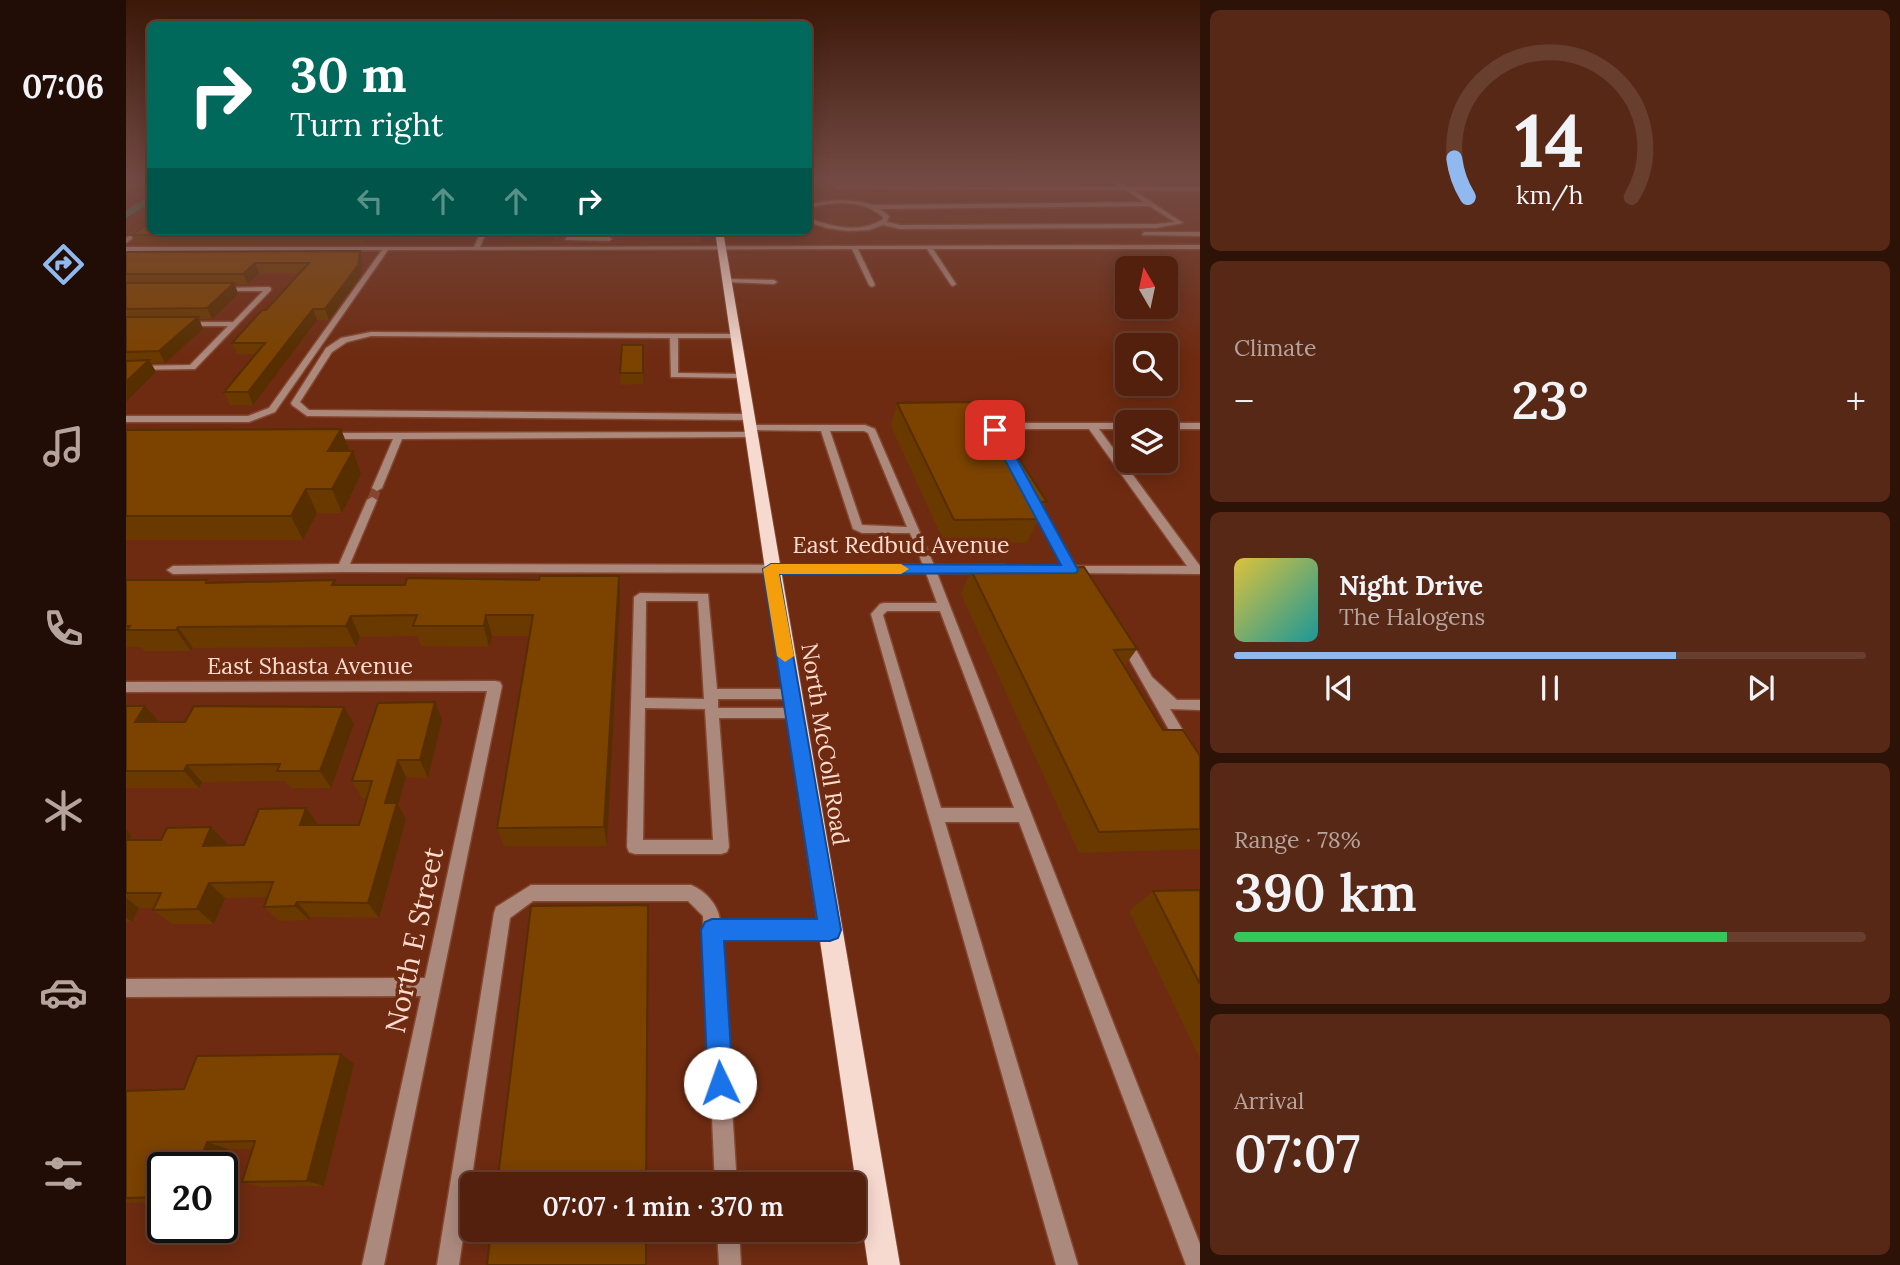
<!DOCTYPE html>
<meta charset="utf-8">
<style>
body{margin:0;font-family:Lora,serif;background:#582816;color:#f1f3f6;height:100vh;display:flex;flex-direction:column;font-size:26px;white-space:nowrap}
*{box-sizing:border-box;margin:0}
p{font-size:23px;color:#b5a39d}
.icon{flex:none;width:38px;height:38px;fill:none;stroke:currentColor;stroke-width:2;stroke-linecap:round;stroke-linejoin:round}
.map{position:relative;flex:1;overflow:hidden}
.details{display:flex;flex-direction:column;gap:10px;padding:10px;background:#2d1207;width:700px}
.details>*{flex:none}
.guide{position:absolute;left:21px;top:21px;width:665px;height:214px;border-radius:10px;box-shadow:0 4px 18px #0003,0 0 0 2px #683e2e;background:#00695c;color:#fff;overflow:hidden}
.needle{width:46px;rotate:351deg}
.controls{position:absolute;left:989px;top:256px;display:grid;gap:14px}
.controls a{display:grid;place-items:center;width:63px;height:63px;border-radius:10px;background:#52200d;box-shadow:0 4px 18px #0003,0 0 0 2px #683e2e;font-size:35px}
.speed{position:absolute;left:21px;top:1152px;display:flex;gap:14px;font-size:35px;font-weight:700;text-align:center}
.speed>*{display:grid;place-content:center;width:91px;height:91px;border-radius:50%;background:#52200d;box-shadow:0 4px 18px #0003,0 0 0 2px #683e2e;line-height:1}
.speed .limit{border:4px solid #111;border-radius:10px;background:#fff;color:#111}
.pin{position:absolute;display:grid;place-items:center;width:60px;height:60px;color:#fff;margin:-30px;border-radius:14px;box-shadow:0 4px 10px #0006}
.me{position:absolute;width:77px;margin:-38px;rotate:357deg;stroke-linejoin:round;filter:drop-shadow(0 0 5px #0008)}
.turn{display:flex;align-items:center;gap:24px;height:147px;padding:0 28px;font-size:32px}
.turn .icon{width:91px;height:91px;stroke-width:2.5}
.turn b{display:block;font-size:49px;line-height:60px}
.lanes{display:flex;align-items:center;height:66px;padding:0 28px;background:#0003;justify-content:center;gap:35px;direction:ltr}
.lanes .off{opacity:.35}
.big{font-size:52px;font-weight:600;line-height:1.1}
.details .widget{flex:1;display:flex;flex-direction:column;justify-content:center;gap:10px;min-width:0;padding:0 24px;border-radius:10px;background:#582816}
.details .dial{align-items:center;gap:0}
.dial svg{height:182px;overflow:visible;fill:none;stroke:#683e2e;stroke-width:7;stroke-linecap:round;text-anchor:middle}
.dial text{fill:#f1f3f6;stroke:none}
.song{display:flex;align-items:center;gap:21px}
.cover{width:84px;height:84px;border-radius:10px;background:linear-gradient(135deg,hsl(50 70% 55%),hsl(180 70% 35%))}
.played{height:7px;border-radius:4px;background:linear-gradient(90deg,#90b9f0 70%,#683e2e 70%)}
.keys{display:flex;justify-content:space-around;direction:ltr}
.heat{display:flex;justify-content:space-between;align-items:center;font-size:38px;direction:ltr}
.charge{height:10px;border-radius:5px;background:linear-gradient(90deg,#34c759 78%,#683e2e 0)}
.trip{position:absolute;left:334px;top:1172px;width:406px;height:70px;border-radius:10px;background:#52200d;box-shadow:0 4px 18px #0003,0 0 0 2px #683e2e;font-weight:600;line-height:70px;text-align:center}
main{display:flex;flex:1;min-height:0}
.dock{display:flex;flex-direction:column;width:126px;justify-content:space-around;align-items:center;background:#210d05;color:#b5a39d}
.dock .icon{width:49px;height:49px}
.dock .selected{color:#90b9f0}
.dock b{font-size:32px;color:#f1f3f6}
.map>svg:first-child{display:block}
</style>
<main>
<nav class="dock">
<b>07:06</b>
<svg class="icon selected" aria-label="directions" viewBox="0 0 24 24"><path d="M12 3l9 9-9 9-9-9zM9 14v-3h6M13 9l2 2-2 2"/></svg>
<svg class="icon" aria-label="music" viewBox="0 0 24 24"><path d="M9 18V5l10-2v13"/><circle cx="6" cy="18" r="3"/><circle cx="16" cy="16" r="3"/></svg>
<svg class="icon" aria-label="phone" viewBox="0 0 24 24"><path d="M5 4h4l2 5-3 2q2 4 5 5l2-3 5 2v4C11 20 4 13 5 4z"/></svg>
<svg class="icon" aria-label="climate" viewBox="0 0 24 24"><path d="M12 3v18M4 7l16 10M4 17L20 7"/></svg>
<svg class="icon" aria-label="car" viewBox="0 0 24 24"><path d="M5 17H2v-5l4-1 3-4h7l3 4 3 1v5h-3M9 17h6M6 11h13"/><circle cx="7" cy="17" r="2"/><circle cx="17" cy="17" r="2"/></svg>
<svg class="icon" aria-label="filters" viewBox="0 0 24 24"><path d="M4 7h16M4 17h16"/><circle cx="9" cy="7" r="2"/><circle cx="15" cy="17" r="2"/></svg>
</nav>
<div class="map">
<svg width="1074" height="1265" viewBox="0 0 1074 1265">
<rect width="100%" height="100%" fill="#6e2b11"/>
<path fill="#7c3113" d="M430 231H575L576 243 426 244Z"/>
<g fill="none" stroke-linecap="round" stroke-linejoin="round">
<path fill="#237c55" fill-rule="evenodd" d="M24 196V203L0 218V210Z"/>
<path stroke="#83462e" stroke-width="10" stroke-dasharray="10 4.5" stroke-linecap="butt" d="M246 500 251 488"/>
<g stroke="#854730" stroke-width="3">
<path id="minor" d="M985 180H990L1002 187H1074V191L1007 190 1057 223 1030 228 774 229 757 225 743 230 722 231 701 228 682 222V218C707 227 734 234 757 219V217C736 199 708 201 682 208V205C704 199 725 199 747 205L1018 202 1000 190 710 188 995 187ZM1023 206 1049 222 1030 224 774 225 761 222 763 216 754 209Z
M24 222V226L0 243V238Z
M355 231H361L354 247 1074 245V249H807L830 284 827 286 825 285 801 249H732L749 285 746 287 743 285 726 249 262 250 149 412 123 422H0V416H122L143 408 256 250 0 251V247H348Z
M1018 232H1074V236L1016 235Z
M441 237H483L486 239 483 241 439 240Z
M601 279 648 280 651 282 648 284 599 282 598 281Z
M143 287 145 288V290L69 369 0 370V366L64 365 102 326H60L56 324 57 322H107L137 291H94L92 290V288Z
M245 332 609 334 613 336 612 338H552V373L615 374 619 376 615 378 545 377 544 338 245 336 221 342 206 352 174 402 183 410 622 414 626 417 622 420 181 416 166 405 165 403 200 348 215 338Z
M876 423H1001V429H973L1074 566V574L941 573 903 502 904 500 908 499 913 502 949 566H1061L963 429H878L874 431 880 440 875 443 872 442 865 430Z
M1040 423H1074V429H1040Z
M623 425H739L749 429 808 565H878L884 569 878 573H811L1074 1244V1265H1060L893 822H819L952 1265H930L745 614 754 604 758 603H811L800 573 217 572 47 574 41 570 47 566 213 564 241 500 246 497 251 500 224 564 797 565 784 533H736L727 529 695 431 620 430V426ZM704 431H738L742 433 781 527 736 525ZM761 611H814L888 808H815L757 615Z
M624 432 629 435 627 437 276 439 256 488 251 491 246 488 267 439H203L198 436 203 433Z
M514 593 582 594 591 689H666L671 690 673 694 671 698 666 699H592V708H669L674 709 676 713 674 717 669 718H593L603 847 601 852 595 854H509L503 852 501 847 508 597ZM520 601H572L578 699 519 698ZM519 708 579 709 587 840H517Z
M999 636 1003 638 1026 677 1051 700H1074V710L1044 709 1074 759V778L1069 776 993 641Z
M369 681 374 682 376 686 258 1265H236L295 996 0 997V979L299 978 361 691 0 692V682Z
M405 885H565C580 891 593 906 594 921H704L710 924 713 930 710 936 704 939H595L611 1185H589L577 916 562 901H407L384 918 333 1265H311L368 913 370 907Z
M591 1230H613L615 1265H593Z"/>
</g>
<g stroke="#854730" stroke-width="2">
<path id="major" d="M589 231H597L774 1265H742Z"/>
</g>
<use href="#minor" fill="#ac897d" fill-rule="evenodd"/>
<use href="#major" fill="#f6d9cf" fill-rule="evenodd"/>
</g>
<path fill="#6a3900" d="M0 180H13L5 184H0Z
M24 231H336L332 238 240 240 239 244H10L5 235Z
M377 231H413L410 241H384L383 235H377Z
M449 231H497V234H449Z
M0 252 237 262 235 276 203 320H191L127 405H104L98 392 129 354H111L106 343 140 310 173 273H133L122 284H109L112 294 86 319H73L77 329 39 363H25L30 372 0 402Z
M517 345V384L495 385 494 373Z
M771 403 852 415 921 502 901 543 819 544 765 426Z
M0 430 223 451 235 474 216 513H191L177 540H0Z
M845 570 1011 649 998 667 1037 730 1074 756V849L953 853 835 594Z
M0 580H81L83 583 211 585 494 597 481 846H378L371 828 404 636H366L363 647 295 646 291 636 234 637 230 647 67 648 65 651H18L15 647H0Z
M0 706 33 722H59L218 707 228 724 205 788H164L159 781 76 782 73 788H0Z
M316 720 302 778 280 777 272 805 280 819 253 918 184 917 183 920 153 921 138 907 142 897 99 898 88 924H46L27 910 28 908H13L6 922H0V830L6 835 3 840H35L85 827 101 843 100 846 118 845 180 808 192 825H233L241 798H236L226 781Z
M1074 890V1059L1003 911 1027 891Z
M228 1064 198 1186 136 1187 116 1182 126 1149H102L37 1167V1202L0 1203V1091L58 1089Z"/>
<path fill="#562e00" d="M3 180H13L5 184Z
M331 231H336L332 238Z
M409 231H413L410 241 409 232Z
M234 251 237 262 235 276 203 320 199 309Z
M129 263 133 273 122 284 117 274Z
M108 283 112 294 86 319 81 308Z
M187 309 191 320 127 405 122 392Z
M72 317 77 329 39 363 33 351Z
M23 360 30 372 0 402V382Z
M215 429 224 452 202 451Z
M227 451 235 474 216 513 206 489Z
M180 489 191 513 177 540 165 516Z
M493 576 494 597 481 846 478 827Z
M360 615 366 636 363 647 358 626Z
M225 616 234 637 230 647 220 626Z
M52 627 67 648 65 651 50 630Z
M309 702 316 720 302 778 294 760Z
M19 706 35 724 9 722Z
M218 707 228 724 205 788 194 771Z
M272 760 280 777 272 805 280 819 253 918 242 903 259 803Z
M61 765 76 782 73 788 58 771Z
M180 808 192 824 186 841 174 825Z
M85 827 101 843 93 862 77 846Z
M0 830 6 835 0 846Z
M83 883 99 898 88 924 71 909Z
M0 898 13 908 6 922 0 918Z
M171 902 184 917 183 920 169 906Z
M522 905 521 1185H520Z
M215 1054 228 1064 198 1186 181 1181Z
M81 1142 102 1149 96 1167H72Z
M520 1230H521V1265H520Z"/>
<path fill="#7b4200" stroke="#562e00" stroke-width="2" d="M24 222V231H239H237V235H5Z
M383 231H409L382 232Z
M234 251 232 265 199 309H187L122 392H98L139 343H106L136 310H140L183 263H129L117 274H0V252Z
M0 283H108L81 308 0 309Z
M0 317H72L33 351 0 352Z
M496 345H517V373H494Z
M23 360 0 382V361Z
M844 402 852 415 864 414 921 502H902L912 519 828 520 771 403Z
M215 429 202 451H227L206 489H180L165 516H0V430Z
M958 567 1011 649 988 650 1037 730H1057L1074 756V829L973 832 845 570Z
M414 576H493L478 827 371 828 407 615H360L358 626H287L291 615 225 616 220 626 52 627 50 630H1L4 626H0V580H81L80 583 209 580 206 585H279L281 578 413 580Z
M309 702 294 760H272L259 803H271L242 903 171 902 169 906 138 907 147 882 83 883 71 909 27 910 35 893H0V840H35L41 828 85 827 77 846 118 845 133 809 180 808 174 825H233L246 781H226L252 703Z
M0 706H19L9 722H59L68 706 218 707 194 771H151L154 764 61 765 58 771H0Z
M1074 890V984L1027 891Z
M522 905 520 1185H371L405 906Z
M215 1054 181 1181 116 1182 129 1141 81 1142 72 1167H37V1197L0 1198V1091L58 1089 71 1056Z
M365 1230H520V1265H361Z"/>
<linearGradient id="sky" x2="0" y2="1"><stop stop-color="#3c1809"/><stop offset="0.5" stop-color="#734a43"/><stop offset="1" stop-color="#734a43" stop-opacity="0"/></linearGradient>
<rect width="1074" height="357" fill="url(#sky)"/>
<path fill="#1a73e8" stroke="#114b97" stroke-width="2" d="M869 426 875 430 952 570 950 573 653 574 715 930 712 938 704 941H598L607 1083 603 1092 594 1095 586 1092 582 1083 575 930 579 922 586 919H691L637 569 645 564 935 565 863 430Z"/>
<path fill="#f59e0b" d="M645 564H775L783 569 775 574H653L668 656 659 662 651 656 637 569Z"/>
<g text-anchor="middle" stroke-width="7" stroke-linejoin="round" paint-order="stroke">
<g font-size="23" fill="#fddcd0" stroke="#6e2b11">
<text x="775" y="553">East Redbud Avenue</text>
<text x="184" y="674">East Shasta Avenue</text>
<text transform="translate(699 744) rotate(81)" y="8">North McColl Road</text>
</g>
<g font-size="28" fill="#fddcd0" stroke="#6e2b11">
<text transform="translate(288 940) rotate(-78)" y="10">North E Street</text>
</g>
</g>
</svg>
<div class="controls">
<a><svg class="needle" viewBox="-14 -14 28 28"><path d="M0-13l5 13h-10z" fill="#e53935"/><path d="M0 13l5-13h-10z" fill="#b5a39d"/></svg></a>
<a><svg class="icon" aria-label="search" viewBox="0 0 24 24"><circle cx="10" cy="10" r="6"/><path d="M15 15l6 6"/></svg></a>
<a><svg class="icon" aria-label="layers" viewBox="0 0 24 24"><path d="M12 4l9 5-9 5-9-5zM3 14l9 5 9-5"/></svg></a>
</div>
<div class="speed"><div class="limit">20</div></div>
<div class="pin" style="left:869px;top:430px;background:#d93025"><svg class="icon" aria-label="arrive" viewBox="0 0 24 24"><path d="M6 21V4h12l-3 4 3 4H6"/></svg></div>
<svg class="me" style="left:594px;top:1083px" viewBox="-20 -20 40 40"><circle r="19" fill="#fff"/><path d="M0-13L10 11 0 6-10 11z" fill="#1a73e8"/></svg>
<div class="trip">07:07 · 1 min · 370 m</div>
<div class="guide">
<div class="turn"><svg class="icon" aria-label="right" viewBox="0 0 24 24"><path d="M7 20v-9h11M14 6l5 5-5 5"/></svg><div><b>30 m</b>Turn right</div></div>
<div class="lanes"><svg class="icon off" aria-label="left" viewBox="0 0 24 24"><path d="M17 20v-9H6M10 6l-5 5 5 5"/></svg><svg class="icon off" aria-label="ahead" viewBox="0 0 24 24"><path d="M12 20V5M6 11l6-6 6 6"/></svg><svg class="icon off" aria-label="ahead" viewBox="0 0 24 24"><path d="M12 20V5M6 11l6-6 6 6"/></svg><svg class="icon" aria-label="right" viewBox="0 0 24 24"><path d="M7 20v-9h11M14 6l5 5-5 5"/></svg></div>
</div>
</div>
<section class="details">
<div class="widget dial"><svg viewBox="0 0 100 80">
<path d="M14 69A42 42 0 1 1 86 69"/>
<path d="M14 69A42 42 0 0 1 8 52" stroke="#90b9f0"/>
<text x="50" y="56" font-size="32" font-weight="700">14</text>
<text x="50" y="72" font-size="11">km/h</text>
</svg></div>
<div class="widget"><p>Climate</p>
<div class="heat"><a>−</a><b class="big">23°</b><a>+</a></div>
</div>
<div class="widget">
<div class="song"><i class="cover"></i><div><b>Night Drive</b><p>The Halogens</p></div></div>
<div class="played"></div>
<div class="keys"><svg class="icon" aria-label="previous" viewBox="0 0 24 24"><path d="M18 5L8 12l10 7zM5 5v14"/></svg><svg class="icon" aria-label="pause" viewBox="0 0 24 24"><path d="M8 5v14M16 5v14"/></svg><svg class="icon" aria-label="next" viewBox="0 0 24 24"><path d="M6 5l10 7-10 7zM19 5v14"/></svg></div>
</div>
<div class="widget"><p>Range · 78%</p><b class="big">390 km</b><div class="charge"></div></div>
<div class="widget"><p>Arrival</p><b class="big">07:07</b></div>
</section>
</main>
